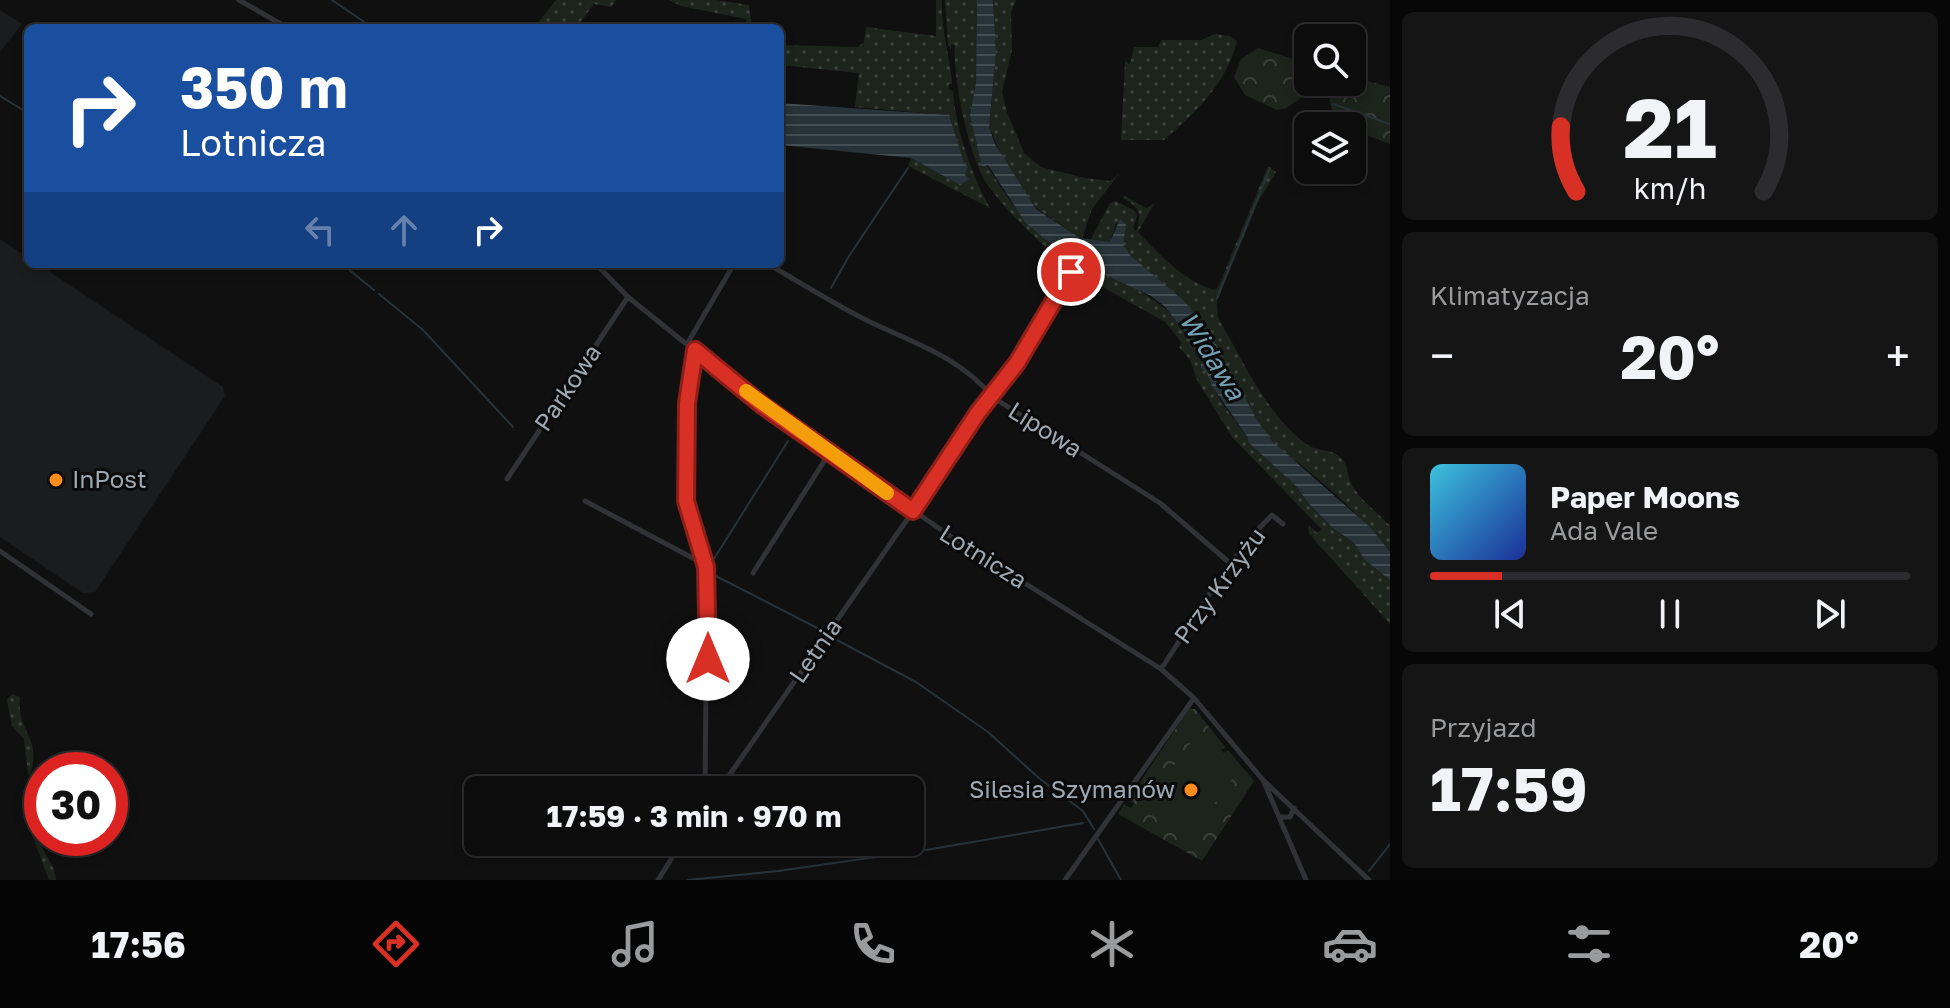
<!DOCTYPE html>
<html lang="pl">
<meta charset="utf-8">
<style>
body{margin:0;font-family:"Golos Text",sans-serif;background:#151516;color:#f1f3f6;height:100vh;display:flex;flex-direction:column;font-size:30px;white-space:nowrap}
*{box-sizing:border-box;margin:0}
p{font-size:26px;color:#9a9b9d}
.icon{flex:none;width:44px;height:44px;fill:none;stroke:currentColor;stroke-width:2;stroke-linecap:round;stroke-linejoin:round}
.map{position:relative;flex:1;overflow:hidden}
.sheet{display:flex;flex-direction:column;gap:12px;padding:12px;background:#070707;width:560px}
.sheet>*{flex:none}
.guide{position:absolute;left:24px;top:24px;width:760px;height:244px;border-radius:12px;box-shadow:0 4px 12px #0003,0 0 0 2px #2c2c2e;background:#1a4fa0;color:#fff;overflow:hidden}
.tools{position:absolute;left:1294px;top:24px;display:grid;gap:16px}
.tools a{display:grid;place-items:center;width:72px;height:72px;border-radius:12px;background:#0c0c0d;box-shadow:0 4px 12px #0003,0 0 0 2px #2c2c2e;font-size:40px}
.speed{position:absolute;left:24px;top:752px;display:flex;gap:16px;font-size:40px;font-weight:700;text-align:center}
.speed>*{display:grid;place-content:center;width:104px;height:104px;border-radius:50%;background:#0c0c0d;box-shadow:0 4px 12px #0003,0 0 0 2px #2c2c2e;line-height:1}
.speed .limit{border:12px solid #d22;background:#fff;color:#111}
.pin{position:absolute;display:grid;place-items:center;width:68px;height:68px;color:#fff;margin:-34px;border:4px solid #fff;border-radius:50%;box-shadow:0 2px 8px #0007}
.me{position:absolute;width:88px;margin:-44px;rotate:0deg;stroke-linejoin:round;filter:drop-shadow(0 0 6px #0008)}
.turn{display:flex;align-items:center;gap:28px;height:168px;padding:0 24px;font-size:36px}
.turn .icon{width:104px;height:104px;stroke-width:2.5}
.turn b{display:block;font-size:56px;line-height:68px}
.lanes{display:flex;align-items:center;height:76px;padding:0 24px;background:#0003;justify-content:center;gap:40px;direction:ltr}
.lanes .off{opacity:.35}
.big{font-size:60px;font-weight:700;line-height:1.1}
.sheet .widget{flex:1;display:flex;flex-direction:column;justify-content:center;gap:12px;min-width:0;padding:0 28px;border-radius:12px;background:#151516}
.sheet .dial{align-items:center;gap:0}
.dial svg{height:208px;overflow:visible;fill:none;stroke:#2c2c2e;stroke-width:7;stroke-linecap:round;text-anchor:middle}
.dial text{fill:#f1f3f6;stroke:none}
.song{display:flex;align-items:center;gap:24px}
.cover{width:96px;height:96px;border-radius:12px;background:linear-gradient(135deg,hsl(190 70% 55%),hsl(230 70% 35%))}
.played{height:8px;border-radius:4px;background:linear-gradient(90deg,#d93025 15%,#2c2c2e 15%)}
.keys{display:flex;justify-content:space-around;direction:ltr}
.heat{display:flex;justify-content:space-between;align-items:center;font-size:44px;direction:ltr}
.trip{position:absolute;left:464px;top:776px;width:460px;height:80px;border-radius:12px;background:#0c0c0d;box-shadow:0 4px 12px #0003,0 0 0 2px #2c2c2e;font-weight:700;line-height:80px;text-align:center}
.menu{display:flex;height:128px;justify-content:space-around;align-items:center;background:#050505;color:#9a9b9d}
.menu .icon{width:56px;height:56px}
.menu .current{color:#d93025}
.menu b{font-size:36px;color:#f1f3f6}
main{display:flex;flex:1;min-height:0}
.map>svg:first-child{display:block}
</style>
<main>
<div class="map">
<svg width="1390" height="880" viewBox="0 0 1390 880">
<defs>
<pattern id="grass-dots" width="8" height="8" patternUnits="userSpaceOnUse" patternTransform="scale(2)"><rect width="8" height="8" fill="#1c241c"/><path d="M2 2h.1M6 6h.1" fill="none" stroke="#3a413b" stroke-width="1.8" stroke-linecap="round"/></pattern>
<pattern id="forest-crowns" width="20" height="18" patternUnits="userSpaceOnUse" patternTransform="scale(2)"><rect width="20" height="18" fill="#1c241c"/><path d="M2 6a3 3 0 1 1 6 0M12 15a3 3 0 1 1 6 0" fill="none" stroke="#3a413b"/></pattern>
<pattern id="water-rules" width="6" height="5" patternUnits="userSpaceOnUse" patternTransform="scale(2)"><rect width="6" height="5" fill="#273338"/><path d="M0 2.5h6" fill="none" stroke="#434e52"/></pattern>
</defs>
<rect width="100%" height="100%" fill="#101011"/>
<path fill="#1b1c1e" d="M0 10 22 24 0 52Z
M0 239 28 258V264H38L223 387 225 396 95 592 83 593 0 537Z"/>
<path fill="url(#grass-dots)" d="M556 0H616L611 7 594 4 576 28H534Z
M669 0H716L749 5 752 28H747L746 19 681 6Z
M936 0H942C941 29 949 53 952 81V84H949L948 89 953 91C955 127 972 176 990 208L908 166 911 158 960 185 969 178 965 175 968 167 964 163 949 115 855 107 859 73 780 65V45L858 47 864 42 866 27 936 36Z
M945 0H977L976 82 970 116 982 167 987 165C1014 209 1027 229 1073 256L1070 262 1064 257 1060 261C1035 236 1007 213 987 184 969 158 952 75 955 45H951V49L948 45Z
M993 0H1016L1011 13 1012 50 1002 92 1007 112 1024 153 1041 167 1085 178 1110 181 1119 174 1092 209 1082 239 1036 208 1004 161 989 127 996 52Z
M1214 34 1230 36 1237 41C1227 83 1196 112 1164 140H1121L1125 61 1130 64 1134 47H1158L1161 40H1202Z
M1268 166 1276 172 1258 202 1217 301 1218 318C1244 361 1264 412 1306 444 1317 452 1330 448 1340 457 1349 465 1346 475 1352 485 1360 500 1378 513 1390 526V552C1366 522 1337 494 1307 470 1298 462 1287 456 1278 447 1245 415 1226 356 1197 317 1175 288 1141 271 1122 245L1126 224 1116 223 1110 243 1090 241 1110 203 1116 201 1135 211 1137 216 1133 228 1136 231C1143 214 1139 207 1123 198L1125 196 1146 208 1154 204 1138 232C1160 255 1184 282 1215 290L1219 285Z
M1080 260C1127 284 1169 300 1198 346 1206 359 1206 374 1213 387 1222 405 1236 422 1248 438V442L1296 486 1309 504 1332 527 1354 543 1365 560 1390 580V624L1312 537 1313 534 1310 536 1308 528 1309 525 1317 533 1321 529 1232 437 1197 380 1190 360 1179 347 1182 343 1165 322 1081 275 1077 268Z
M12 694 20 697C16 734 43 736 30 775L28 774 24 739 12 726 7 700Z
M30 786C32 806 35 826 41 844 45 856 56 867 56 880H49L28 824 24 790Z"/>
<path fill="url(#forest-crowns)" d="M1258 48 1308 64V82H1352V77L1390 87V144L1361 133 1332 110 1327 88 1315 84 1307 94 1286 108 1277 110 1245 95 1234 77 1241 59Z
M1189 709H1195L1225 747 1221 750 1224 753 1228 750 1254 781 1202 861 1118 814 1124 804 1131 808 1134 804 1128 800Z"/>
<path fill="#1c241c" d="M1193 739 1238 771 1188 841 1143 808Z"/>
<path fill="url(#water-rules)" d="M977 0H993L996 52 989 127 995 144 1036 209 1080 238 1110 242 1120 219 1126 224 1123 245 1131 256 1184 301 1198 318 1217 346 1257 420 1272 441 1370 527 1390 552V580L1365 560 1354 543 1332 527 1309 504 1296 486 1248 442V438L1212 386 1206 371 1201 368V364L1204 363 1199 348 1164 306 1151 296 1110 277 1046 240 1025 222 988 165 982 167 970 116 976 82Z
M780 103 949 115 964 163 968 167 965 175 970 179 960 185 911 158 780 145Z"/>
<g fill="none" stroke-linecap="round" stroke-linejoin="round">
<path stroke="#273338" stroke-width="2" d="M332 0 373 28
M0 96 28 113
M1333 104 1390 124
M342 264 374 290
M831 288 849 256 908 168
M379 294 423 330 513 427
M1217 298 1270 168
M788 441 712 562V574L825 632
M833 638 916 682 988 732 1040 779 1083 811 1094 829
M1098 839 1121 880
M1369 871 1390 844
M688 880 778 871 932 849 1083 823"/>
<path stroke="#303236" stroke-width="5" d="M239 0 288 28
M596 264 628 297 762 405 950 536 1161 669 1194 698 1263 780 1369 880
M768 264C801 283 835 305 870 322 917 344 959 357 994 398L1160 503 1231 564
M687 344 734 264
M695 350 687 403 686 501 706 567 707 582 705 790
M507 479 628 297
M585 501 704 564
M0 551 91 614
M753 573 830 452
M1161 669C1196 617 1227 559 1272 515L1283 524
M1264 782 1306 880
M719 790 913 511 977 414 1017 363 1071 272
M1280 817H1290L1294 808
M658 880 682 842
M1065 880 1194 698"/>
</g>
<g fill="none" stroke-linecap="round" stroke-linejoin="round">
<g stroke="#8d1f18" stroke-width="20">
<path id="route" d="M708 659 706 567 686 501 687 403 695 350 762 405 913 511 977 414 1017 363 1071 272"/>
</g>
<use href="#route" stroke="#d93025" stroke-width="14"/>
<path stroke="#f59e0b" stroke-width="14" d="M746 391 887 493"/>
</g>
<g fill="#ff8c1a" stroke="#0b0b0c" stroke-width="3">
<circle cx="56" cy="480" r="8"/>
<circle cx="1191" cy="790" r="8"/>
</g>
<g text-anchor="middle" stroke-width="6" stroke-linejoin="round" paint-order="stroke">
<g font-size="24" fill="#9fa9b3" stroke="#0b0b0c">
<text transform="translate(568 388) rotate(-56)" y="8">Parkowa</text>
<text transform="translate(1045 430) rotate(32)" y="8">Lipowa</text>
<text transform="translate(983 557) rotate(32)" y="8">Lotnicza</text>
<text transform="translate(1220 586) rotate(-54)" y="8">Przy Krzyżu</text>
<text transform="translate(816 651) rotate(-55)" y="8">Letnia</text>
</g>
<g font-size="24" fill="#9fa9b3" stroke="#0b0b0c" text-anchor="start">
<text x="72" y="488">InPost</text>
<text x="1175" y="798" text-anchor="end">Silesia Szymanów</text>
</g>
<g font-size="26" font-style="italic" fill="#729fb2" stroke="#0b0b0c">
<text transform="translate(1212 356) rotate(58)" y="9">Widawa</text>
</g>
</g>
</svg>
<div class="tools">
<a><svg class="icon" aria-label="search" viewBox="0 0 24 24"><circle cx="10" cy="10" r="6"/><path d="M15 15l6 6"/></svg></a>
<a><svg class="icon" aria-label="layers" viewBox="0 0 24 24"><path d="M12 4l9 5-9 5-9-5zM3 14l9 5 9-5"/></svg></a>
</div>
<div class="speed"><div class="limit">30</div></div>
<div class="pin" style="left:1071px;top:272px;background:#d93025"><svg class="icon" aria-label="arrive" viewBox="0 0 24 24"><path d="M6 21V4h12l-3 4 3 4H6"/></svg></div>
<svg class="me" style="left:708px;top:659px" viewBox="-20 -20 40 40"><circle r="19" fill="#fff"/><path d="M0-13L10 11 0 6-10 11z" fill="#d93025"/></svg>
<div class="trip">17:59 · 3 min · 970 m</div>
<div class="guide">
<div class="turn"><svg class="icon" aria-label="right" viewBox="0 0 24 24"><path d="M7 20v-9h11M14 6l5 5-5 5"/></svg><div><b>350 m</b>Lotnicza</div></div>
<div class="lanes"><svg class="icon off" aria-label="left" viewBox="0 0 24 24"><path d="M17 20v-9H6M10 6l-5 5 5 5"/></svg><svg class="icon off" aria-label="ahead" viewBox="0 0 24 24"><path d="M12 20V5M6 11l6-6 6 6"/></svg><svg class="icon" aria-label="right" viewBox="0 0 24 24"><path d="M7 20v-9h11M14 6l5 5-5 5"/></svg></div>
</div>
</div>
<section class="sheet">
<div class="widget dial"><svg viewBox="0 0 100 80">
<path d="M14 69A42 42 0 1 1 86 69"/>
<path d="M14 69A42 42 0 0 1 8 44" stroke="#d93025"/>
<text x="50" y="56" font-size="32" font-weight="700">21</text>
<text x="50" y="72" font-size="11">km/h</text>
</svg></div>
<div class="widget"><p>Klimatyzacja</p>
<div class="heat"><a>−</a><b class="big">20°</b><a>+</a></div>
</div>
<div class="widget">
<div class="song"><i class="cover"></i><div><b>Paper Moons</b><p>Ada Vale</p></div></div>
<div class="played"></div>
<div class="keys"><svg class="icon" aria-label="previous" viewBox="0 0 24 24"><path d="M18 5L8 12l10 7zM5 5v14"/></svg><svg class="icon" aria-label="pause" viewBox="0 0 24 24"><path d="M8 5v14M16 5v14"/></svg><svg class="icon" aria-label="next" viewBox="0 0 24 24"><path d="M6 5l10 7-10 7zM19 5v14"/></svg></div>
</div>
<div class="widget"><p>Przyjazd</p><b class="big">17:59</b></div>
</section>
</main>
<nav class="menu">
<b>17:56</b>
<svg class="icon current" aria-label="directions" viewBox="0 0 24 24"><path d="M12 3l9 9-9 9-9-9zM9 14v-3h6M13 9l2 2-2 2"/></svg>
<svg class="icon" aria-label="music" viewBox="0 0 24 24"><path d="M9 18V5l10-2v13"/><circle cx="6" cy="18" r="3"/><circle cx="16" cy="16" r="3"/></svg>
<svg class="icon" aria-label="phone" viewBox="0 0 24 24"><path d="M5 4h4l2 5-3 2q2 4 5 5l2-3 5 2v4C11 20 4 13 5 4z"/></svg>
<svg class="icon" aria-label="climate" viewBox="0 0 24 24"><path d="M12 3v18M4 7l16 10M4 17L20 7"/></svg>
<svg class="icon" aria-label="car" viewBox="0 0 24 24"><path d="M5 17H2v-5l4-1 3-4h7l3 4 3 1v5h-3M9 17h6M6 11h13"/><circle cx="7" cy="17" r="2"/><circle cx="17" cy="17" r="2"/></svg>
<svg class="icon" aria-label="filters" viewBox="0 0 24 24"><path d="M4 7h16M4 17h16"/><circle cx="9" cy="7" r="2"/><circle cx="15" cy="17" r="2"/></svg>
<b>20°</b>
</nav>
